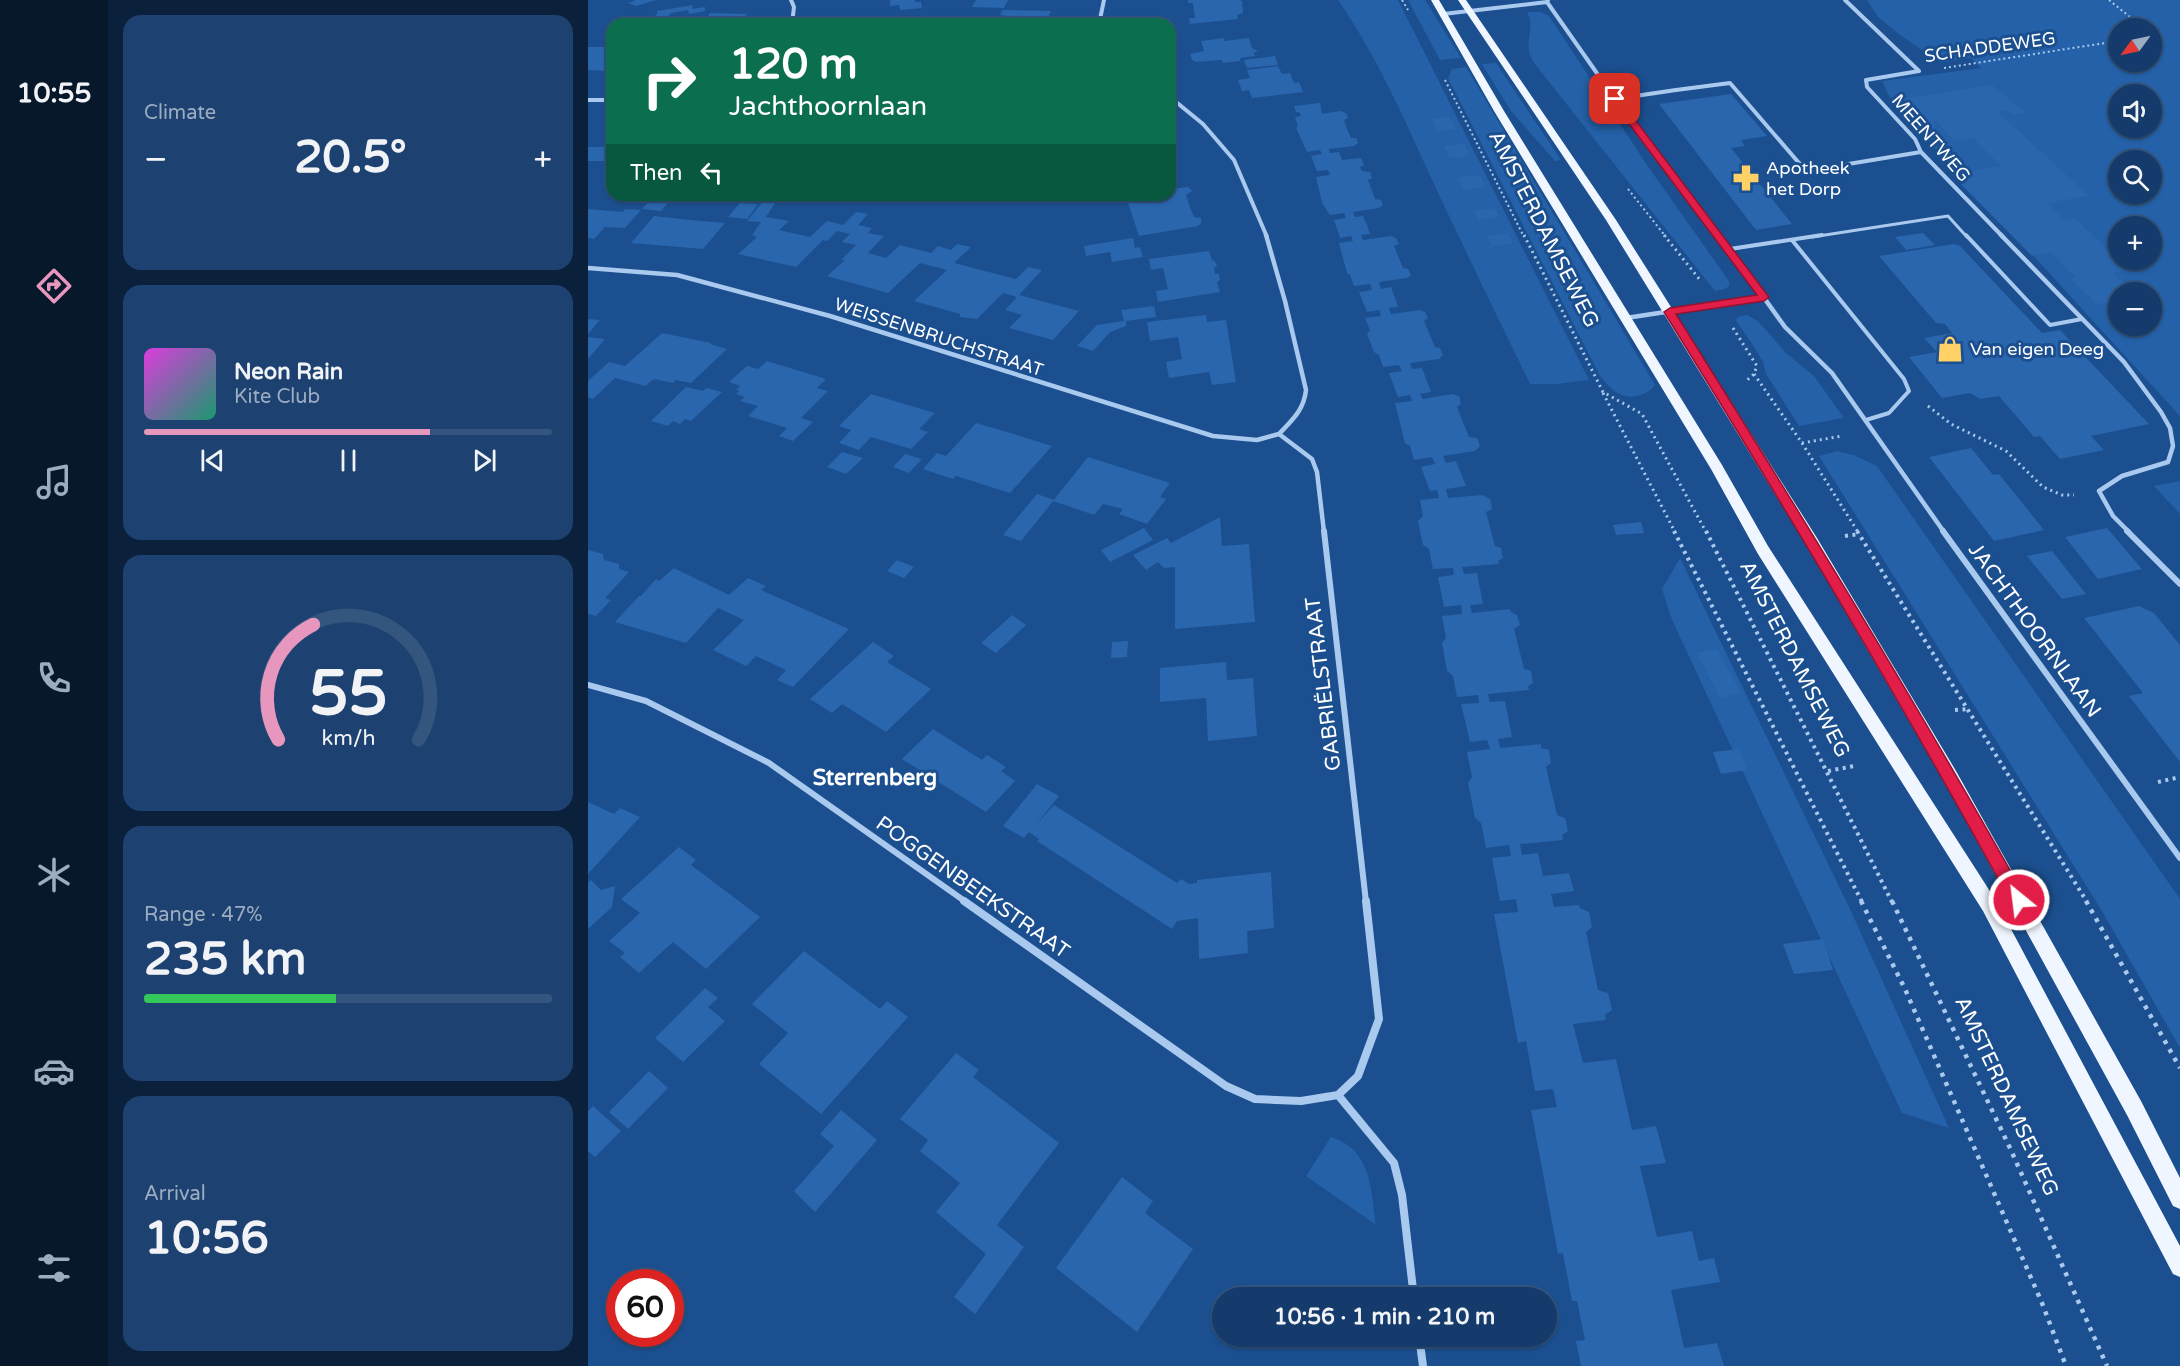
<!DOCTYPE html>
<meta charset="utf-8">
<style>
body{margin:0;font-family:"Varela Round",sans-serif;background:#1d4271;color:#f1f3f6;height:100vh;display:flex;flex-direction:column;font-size:22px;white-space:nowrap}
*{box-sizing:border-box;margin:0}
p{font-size:20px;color:#9dadc1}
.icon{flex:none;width:33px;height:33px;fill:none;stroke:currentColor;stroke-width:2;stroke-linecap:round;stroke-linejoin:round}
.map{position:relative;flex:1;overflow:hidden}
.details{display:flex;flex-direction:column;gap:15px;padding:15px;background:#0b203b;width:480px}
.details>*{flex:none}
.hud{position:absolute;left:18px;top:18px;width:570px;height:183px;border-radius:18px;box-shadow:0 2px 4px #0004,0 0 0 2px #33557e;background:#0b6e4f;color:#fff;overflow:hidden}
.needle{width:39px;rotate:237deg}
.controls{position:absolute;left:1520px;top:18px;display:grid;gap:12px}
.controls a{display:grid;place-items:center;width:54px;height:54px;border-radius:50%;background:#143b6b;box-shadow:0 2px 4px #0004,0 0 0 2px #33557e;font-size:30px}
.speed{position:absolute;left:18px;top:1269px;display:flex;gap:12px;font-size:30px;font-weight:700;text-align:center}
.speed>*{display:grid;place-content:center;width:78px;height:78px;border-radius:50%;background:#143b6b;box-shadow:0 2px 4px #0004,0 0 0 2px #33557e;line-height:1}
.speed .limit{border:9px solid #d22;background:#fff;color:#111}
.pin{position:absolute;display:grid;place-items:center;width:51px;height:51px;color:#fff;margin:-26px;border-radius:12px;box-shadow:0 3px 9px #0006}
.me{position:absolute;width:66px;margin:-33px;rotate:331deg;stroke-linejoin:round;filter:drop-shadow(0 0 4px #0008)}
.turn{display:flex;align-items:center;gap:21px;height:126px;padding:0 24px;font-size:27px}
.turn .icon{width:78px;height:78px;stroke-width:2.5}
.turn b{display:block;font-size:42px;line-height:51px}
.then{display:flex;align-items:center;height:57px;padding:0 24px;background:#0003;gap:12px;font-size:22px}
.big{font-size:45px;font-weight:700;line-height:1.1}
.details .widget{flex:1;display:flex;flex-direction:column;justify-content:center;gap:9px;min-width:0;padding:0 21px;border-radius:18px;background:#1d4271}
.details .dial{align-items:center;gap:0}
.dial svg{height:156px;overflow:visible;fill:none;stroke:#33557e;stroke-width:7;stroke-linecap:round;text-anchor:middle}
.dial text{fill:#f1f3f6;stroke:none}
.song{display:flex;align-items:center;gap:18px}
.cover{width:72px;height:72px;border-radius:9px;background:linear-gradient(135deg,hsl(300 70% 55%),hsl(160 70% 35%))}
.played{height:6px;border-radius:3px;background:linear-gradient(90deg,#e797bd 70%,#33557e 70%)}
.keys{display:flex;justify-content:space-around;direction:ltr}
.heat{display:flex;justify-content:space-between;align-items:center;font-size:33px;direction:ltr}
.charge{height:9px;border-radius:4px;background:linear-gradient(90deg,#34c759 47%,#33557e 0)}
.trip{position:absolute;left:624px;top:1287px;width:345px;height:60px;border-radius:30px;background:#143b6b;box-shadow:0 2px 4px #0004,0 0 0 2px #33557e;font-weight:700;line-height:60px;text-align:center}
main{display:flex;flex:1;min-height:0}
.dock{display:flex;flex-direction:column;width:108px;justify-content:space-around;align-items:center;background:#08182b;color:#9dadc1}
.dock .icon{width:42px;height:42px}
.dock .on{color:#e797bd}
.dock b{font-size:27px;color:#f1f3f6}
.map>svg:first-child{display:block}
</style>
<main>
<nav class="dock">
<b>10:55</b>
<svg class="icon on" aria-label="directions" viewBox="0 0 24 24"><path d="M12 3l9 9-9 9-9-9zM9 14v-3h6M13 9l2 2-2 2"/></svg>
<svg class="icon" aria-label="music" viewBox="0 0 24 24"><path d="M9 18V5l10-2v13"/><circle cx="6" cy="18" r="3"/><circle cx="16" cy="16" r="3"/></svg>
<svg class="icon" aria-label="phone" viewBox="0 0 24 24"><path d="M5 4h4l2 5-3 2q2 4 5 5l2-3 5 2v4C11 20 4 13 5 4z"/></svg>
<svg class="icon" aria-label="climate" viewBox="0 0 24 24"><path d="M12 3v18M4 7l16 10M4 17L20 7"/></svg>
<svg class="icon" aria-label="car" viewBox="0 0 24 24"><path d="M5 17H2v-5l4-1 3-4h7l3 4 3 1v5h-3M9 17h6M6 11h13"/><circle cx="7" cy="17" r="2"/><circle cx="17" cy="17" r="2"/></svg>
<svg class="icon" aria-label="filters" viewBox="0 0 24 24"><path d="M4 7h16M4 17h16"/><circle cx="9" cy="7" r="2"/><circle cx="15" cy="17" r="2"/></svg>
</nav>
<section class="details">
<div class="widget"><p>Climate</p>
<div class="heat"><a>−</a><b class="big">20.5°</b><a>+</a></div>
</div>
<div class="widget">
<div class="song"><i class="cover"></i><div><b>Neon Rain</b><p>Kite Club</p></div></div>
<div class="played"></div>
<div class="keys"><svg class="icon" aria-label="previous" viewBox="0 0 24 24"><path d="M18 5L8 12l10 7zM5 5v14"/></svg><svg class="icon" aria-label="pause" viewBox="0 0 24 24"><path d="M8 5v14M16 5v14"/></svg><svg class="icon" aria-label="next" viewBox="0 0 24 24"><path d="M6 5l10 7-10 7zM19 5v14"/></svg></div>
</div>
<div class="widget dial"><svg viewBox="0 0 100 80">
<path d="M14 69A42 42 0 1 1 86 69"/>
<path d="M14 69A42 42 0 0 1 32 10" stroke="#e797bd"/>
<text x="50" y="56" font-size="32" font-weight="700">55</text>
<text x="50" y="72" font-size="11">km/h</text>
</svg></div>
<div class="widget"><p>Range · 47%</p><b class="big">235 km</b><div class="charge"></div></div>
<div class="widget"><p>Arrival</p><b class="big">10:56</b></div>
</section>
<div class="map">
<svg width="1592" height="1366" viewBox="0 0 1592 1366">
<rect width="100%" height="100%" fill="#1b4f8f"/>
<path fill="#2461a8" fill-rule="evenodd" d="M750 0H810L1001 380 969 384H942C912 322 882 261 853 199 821 131 793 62 750 0Z
M820 0H837L873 58 852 60Z
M1279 0H1592V416L1325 124 1301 96 1294 81 1393 68 1383 58 1353 63 1312 35 1290 17ZM1530 28H1563V62H1530ZM1530 94H1563V128H1530ZM1530 160H1563V194H1530ZM1530 226H1563V260H1530ZM1530 292H1563V326H1530Z
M939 12H952L961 16 1059 165 1141 281V286L1137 289 1127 291 946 63C933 43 949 29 939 12Z
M908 63 973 160 967 161 923 111 894 64Z
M878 67 1067 385C1063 390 1060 392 1055 394 1035 402 1024 391 1012 376L860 78 864 69Z
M1159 315 1170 321 1198 353 1226 376 1256 418 1211 426 1178 374 1175 362 1165 345 1148 321 1149 317Z
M1249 451 1266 455 1289 466 1592 899V1048L1514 911 1231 456Z
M1592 481V514L1566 486Z
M1092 558 1262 909 1361 1128 1314 1113 1084 620 1074 589Z
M743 1137C784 1150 783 1190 788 1225L718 1176Z"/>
<path fill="#2a66ad" d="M48 0H68L48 6 40 3Z
M302 0H327V2H333L334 8 312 10 311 5 302 6Z
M388 0H420L416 8 384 7Z
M600 0H651L654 1 655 13 649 15 650 19 602 24 601 18H607L605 3H600Z
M105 5 104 9 117 7V11L101 14 100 10 83 13 73 24H60L69 14V11Z
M415 10 463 11 460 17 462 18 459 24H415L420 16 412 15Z
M122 13 159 14 155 19H159L156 24H114Z
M259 18H308L305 24H256Z
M636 38V41L661 38 664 48 670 51 666 53 667 56 652 58V61L635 63 634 60 608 62 604 60 602 54 616 51 613 41Z
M0 47H24V68L22 71 0 70Z
M687 56 690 65 659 68 656 60Z
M690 66 694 74 702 73 706 83 711 82 715 92 664 98 661 90 654 91 650 80 662 78 659 70Z
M1404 85 1438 113 1425 115 1420 110 1409 111 1501 196 1459 203 1476 220 1487 218 1540 270 1525 273 1546 292H1530V301L1509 304 1483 279 1488 278 1463 252 1444 256 1363 174 1413 166 1385 138 1367 141 1348 121 1344 122 1348 126 1329 129 1301 101Z
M1143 94 1179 136 1153 140 1157 146 1143 148 1204 224 1168 230 1071 104Z
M732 103 734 114 752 111 758 113 760 118 756 120 759 129 763 138H768L770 143 766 146 741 149 742 153 751 152 754 160 773 158 776 165 772 167 774 171 782 172 784 178 780 180 787 199 793 200 795 205 791 208 765 212 767 217 775 216 779 225 782 234 773 235 775 240 803 236 808 238 811 244 806 246 815 268 820 269 823 275 819 278 791 282 793 289 803 287 807 298 810 307 801 308 803 314 832 310 837 312 840 318 836 321 847 347 852 348 855 355 851 359 822 363 824 369 834 368 843 392 832 394 835 399 864 394 871 396 873 404 869 407 881 437 889 438 892 446 887 451 855 456 858 463 868 461 878 486 858 489 860 498 894 495 902 499 904 509 898 512 907 546 913 548 915 558 910 561 911 564 874 567 876 574 889 573 895 604 882 605 884 613 922 609 923 612 929 615 932 625 926 629 936 669 943 671 945 683 940 686 941 690 900 694 902 702 917 701 924 737 910 739 912 748 953 744V748L961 750 963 763 958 767 969 815 977 818 980 831 974 835 975 840 932 844 934 855 950 853 955 876 981 873 986 891 963 894 966 907 991 905 992 908 1001 912 1004 927 998 932 1010 990 1020 993 1024 1010 1017 1015 1018 1020 985 1024 995 1063 1028 1059 1044 1130 1068 1126 1078 1163 1052 1166 1069 1237 1104 1231 1111 1261 1126 1258 1132 1282 1083 1290 1096 1348 1129 1343 1136 1366H993L988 1341 997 1340 989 1301H984L975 1253 970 1254 943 1110 969 1107 965 1089 947 1091 938 1041 930 1043 906 914 930 912 928 899 912 901 904 858 923 856 921 845 898 848 893 823 887 818 880 783 884 777 879 752 902 749 899 740 882 742 873 704 891 703 890 695 869 697 865 676 859 671 854 643 858 638 854 616 874 614 873 605 856 607 850 577 866 575 865 568 845 569 841 549 835 545 830 521 835 516 832 500 851 498 849 490 842 491 833 467 847 464 844 457 826 460 822 446 817 443 807 403 824 401 822 395 810 397 801 373 814 371 811 365 795 367 791 355 786 352 779 334 782 330 777 318 793 316 791 310 779 312 771 292 784 290 782 284 766 286 762 275 759 273 751 243 765 241 763 236 752 238 746 220 758 218 756 213 742 215 734 203 728 177 742 175 740 170 729 171 723 156 734 154 732 150 719 152 708 128 710 126 707 117 713 116 711 112H708L706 106Z
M861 116 868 129 850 131 844 119Z
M24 135V161H0V147H15Z
M876 144 882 156 867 158 860 156 856 146Z
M892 175 898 187 875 190 870 177Z
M600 187 604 191 598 195 602 207 606 217 613 218V223L610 226 551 236 538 197 582 195V189Z
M67 195 85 197 73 211 54 209Z
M180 195H192L178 217 201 221 191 230 222 237 239 221 255 225 268 212 280 214 270 225 284 228 280 233 296 236 280 253 298 258 312 245 343 253 350 246 363 250 369 244 383 247 366 263 428 279 440 267 454 270 431 295 491 311 465 340 421 328 434 315 417 310 429 297 415 293 389 319 372 317V314L326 301 359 270 332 263 300 293 239 276 257 260H253L268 245 254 242 262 234 249 231 239 241 235 240 208 267 150 254 169 237 164 235 173 222 159 221Z
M502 195H531L532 197 506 202Z
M152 203 170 204 159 219 140 217Z
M907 208 912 217 891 220 886 211Z
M0 209 35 212 37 209 53 210 37 228 17 227 6 239 0 238Z
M66 216 102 220 137 223 115 249 43 243Z
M920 233 925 243 904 246 899 236Z
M1335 233 1347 245 1318 250 1307 237Z
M545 238 547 248 552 247 555 257 524 262 522 252 498 256 496 246Z
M1366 244 1372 246 1454 333 1472 330 1561 424 1503 436 1516 450 1472 459 1452 436 1446 437 1411 396 1392 399 1382 393 1354 398 1321 357 1349 352 1336 338 1364 333 1357 324 1348 323 1291 256Z
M621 251 624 260 627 261 629 266 626 268 627 274H631L632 280 629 282 632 292 570 302 568 291 580 289 575 268 563 270 561 259Z
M566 306 568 317 538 321V326L522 332 505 351 489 346 509 325 536 321 533 310Z
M618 315 619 322 638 320 648 382 624 385 621 372 581 378 578 362 594 359 590 337 562 341 559 322Z
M0 319 12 320 0 334Z
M74 333 123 343 122 344 139 349 103 383 88 380 85 383 66 379 57 386 27 378 5 399 0 397V381L21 362 37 366Z
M0 337 17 339 0 359Z
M179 361 238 379 229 388 240 391 213 418 225 422 205 441 191 436 199 428 160 416 170 406 152 401 157 397 148 394 151 391 148 390 152 386 141 382 159 366 170 369Z
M98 387 115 391 119 388 134 392 103 421 97 419 92 424 85 421 80 426 63 421Z
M283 394 347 413 331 429 340 432 323 449 283 437 271 450 251 443 263 430 251 426Z
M388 423 426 434 464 446 422 493 368 476 365 479 335 469 349 453 358 456Z
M1383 448 1405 475 1411 474 1456 530 1406 541 1341 457Z
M254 452 275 458 258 474 239 467Z
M317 454 334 459 321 473 305 467Z
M500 457 582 483 572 497 578 499 559 524 531 514 535 509 515 504 506 515 465 501Z
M449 494 466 500 433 541 415 535Z
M632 517 634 546 661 544 667 622 587 629V567L576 568 570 562 558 570 545 555 579 538 583 543Z
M1053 522 1056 533 1028 535 1025 525Z
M556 528 565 540 522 562 513 550Z
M1519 528 1554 569 1510 579 1477 537Z
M0 550 15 554 16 560 31 564V569L41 572 17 598 23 600 8 616 0 614Z
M1464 551 1498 594 1474 599 1439 556Z
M309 560 326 567 316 578 299 571Z
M86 568 141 595 160 578 178 586 173 590 261 629 205 687 189 680 198 670 168 656 158 666 125 650 156 620 130 608 98 643 27 622 51 596H53L68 579 71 581Z
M1551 606 1566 613 1592 645V762L1541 696 1555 693 1496 618Z
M424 615 438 625 408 653 393 643Z
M540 641 539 657 523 658 524 642Z
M285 642 306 656 299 662 343 689 298 732 254 704 244 713 222 699Z
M1129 649 1153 693 1132 698 1109 653Z
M638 662 639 680 665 678 669 736 620 741 618 698 572 702V668Z
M345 729 394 760 399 755 418 767 413 771 427 781 398 812 314 759Z
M1151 749 1159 770 1133 774 1125 752Z
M449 784 471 796 447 826 466 805 589 883 593 879 601 884 609 883V880L683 872 686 928 659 931 660 953 611 959 610 918 589 921 584 929 449 841 451 839 441 832 436 838 415 826Z
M0 802 26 814 32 808 52 817 0 874Z
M91 847 108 860 103 865 172 917 118 969 85 942 51 973 32 957 37 953 21 941 52 913 33 899Z
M3 880 13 890 27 886 24 907 0 929V882Z
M1235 939 1245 970 1206 974 1195 944Z
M216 951 292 1009 299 1001 320 1017 233 1114 171 1064 200 1033 164 1004Z
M117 988 130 998 120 1007 137 1021 95 1062 67 1038Z
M368 1053 391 1070 385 1077 471 1143 409 1225 436 1247 387 1314 366 1297 398 1254 348 1212 372 1183 332 1151 340 1140 312 1119Z
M61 1071 80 1088 40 1129 21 1112Z
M5 1106 33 1131 7 1157 0 1151V1111Z
M253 1110 289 1140 227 1212 206 1191 246 1146 232 1134Z
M534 1177 565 1201 557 1213 605 1249 549 1332 468 1268Z"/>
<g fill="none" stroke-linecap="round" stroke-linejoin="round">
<path stroke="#a9c9ee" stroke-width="2" stroke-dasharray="2 3" stroke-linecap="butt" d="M814 0 820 10
M1521 0 1542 17 1546 28
M1356 68 1530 41
M857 80 936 237
M1040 189 1078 237"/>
<path stroke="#a9c9ee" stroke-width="3" stroke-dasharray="2 4" stroke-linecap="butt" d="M936 235 1015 392 1054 414 1118 532
M1076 235 1112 280
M1145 328 1169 366 1166 374 1158 381
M1166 374 1214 443 1270 532
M1015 393 1087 532
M1340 406 1363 424 1418 451 1455 487 1474 495H1486
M1214 443 1254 436"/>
<path stroke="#a9c9ee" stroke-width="4" stroke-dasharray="3 4.5" stroke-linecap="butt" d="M1086 531 1274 902
M1118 531 1304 902
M1269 531 1499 902
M1257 536 1272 534
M1367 710 1380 709
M1240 771 1266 766
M1570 782 1592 777"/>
<path stroke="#a9c9ee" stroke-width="4.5" stroke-dasharray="4 6" stroke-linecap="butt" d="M1273 901 1317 989 1454 1303 1478 1366
M1304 901 1422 1148 1519 1366
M1498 901 1592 1068"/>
<path stroke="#a9c9ee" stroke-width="3" d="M1224 237 1360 216 1379 237"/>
<path stroke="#a9c9ee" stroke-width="4" d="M1378 235 1462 325 1494 319
M1204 240 1316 379 1321 391 1301 413 1278 420
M1142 249 1234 235"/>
<path stroke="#a9c9ee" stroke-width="4" d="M1027 99 1088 90"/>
<path stroke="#a9c9ee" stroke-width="4" d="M203 0 206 7 204 24
M1257 0 1331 71
M959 2 1027 99 1132 237
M855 14 959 2 960 0
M511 24 516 0
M1331 71 1278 80 1279 87 1327 139 1333 152 1415 237
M1088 90 1142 83 1211 163 1224 170 1333 152
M582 97 615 124 646 160 679 237
M0 100H24"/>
<path stroke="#a9c9ee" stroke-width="4.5" d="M678 235 697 301 718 390C716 410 704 420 691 434L724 459 729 472 736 532
M1131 235 1197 327 1244 373 1356 532
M1413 235 1536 362 1573 412 1582 428 1585 446 1580 462 1534 476 1511 491 1525 516 1541 532
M0 268 89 275 242 316 625 436 669 440 691 434
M1038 318 1176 297"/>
<path stroke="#a9c9ee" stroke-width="6" d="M736 531 778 902
M1355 531 1592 858
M1539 531 1592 584
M0 685 58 701 181 763 378 902"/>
<path stroke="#a9c9ee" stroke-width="8" d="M376 901 638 1086 667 1099 713 1101 750 1095
M778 901 791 1019 770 1076 750 1095 806 1163 814 1195 826 1298
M831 1336 835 1366"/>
<path fill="#f0f6ff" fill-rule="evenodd" d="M843 0H851L916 111 1134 465 1180 546 1407 899 1592 1246V1277L1585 1274 1395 911 1170 554 1123 469 906 111Z
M870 0H878L1028 220 1229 538 1368 771 1553 1101 1592 1178V1209L1585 1206 1539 1115 1356 781 1219 546 1018 220Z"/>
</g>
<path fill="#e11d48" stroke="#92132f" stroke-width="1.5" d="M1024 97H1030L1181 297 1176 301 1088 314C1208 506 1326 698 1436 895L1439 900 1436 906 1431 908 1425 906C1315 704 1197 507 1076 312L1082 308 1169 295 1024 101Z"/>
<defs>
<g id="pharmacy-bare" transform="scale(2.07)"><path d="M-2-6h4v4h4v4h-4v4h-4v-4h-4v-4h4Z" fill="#ffd166" stroke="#1b4f8f" stroke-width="2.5" paint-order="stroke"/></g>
<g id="shop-bare" transform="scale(2.07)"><path d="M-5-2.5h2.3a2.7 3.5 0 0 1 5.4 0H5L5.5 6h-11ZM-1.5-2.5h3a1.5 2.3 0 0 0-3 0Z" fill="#ffd166" stroke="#1b4f8f" stroke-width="2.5" paint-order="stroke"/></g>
</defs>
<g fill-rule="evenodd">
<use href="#pharmacy-bare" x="1158" y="178"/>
<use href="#shop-bare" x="1362" y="349"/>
</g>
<g text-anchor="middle" stroke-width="6" stroke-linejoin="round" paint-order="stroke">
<g font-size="18" fill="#fff" stroke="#1b4f8f">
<text transform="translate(1402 47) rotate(-8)" y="6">SCHADDEWEG</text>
<text transform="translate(1343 138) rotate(49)" y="6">MEENTWEG</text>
<text transform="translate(351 337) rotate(18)" y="6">WEISSENBRUCHSTRAAT</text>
</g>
<g font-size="18" fill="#fff" stroke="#1b4f8f" text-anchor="start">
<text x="1178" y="174">Apotheek<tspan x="1178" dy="21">het Dorp</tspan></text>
<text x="1382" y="355">Van eigen Deeg</text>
</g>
<g font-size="21" fill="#fff" stroke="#1b4f8f">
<text transform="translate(956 229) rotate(63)" y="7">AMSTERDAMSEWEG</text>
<text transform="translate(1447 630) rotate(54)" y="7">JACHTHOORNLAAN</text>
<text transform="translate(1207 659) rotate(63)" y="7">AMSTERDAMSEWEG</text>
<text transform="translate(735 684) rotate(-97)" y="7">GABRIËLSTRAAT</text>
<text transform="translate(385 887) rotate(35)" y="7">POGGENBEEKSTRAAT</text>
<text transform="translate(1419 1096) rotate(65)" y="7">AMSTERDAMSEWEG</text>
</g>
<g font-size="22" font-weight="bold" fill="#fff" stroke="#1b4f8f">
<text x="287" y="785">Sterrenberg</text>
</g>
</g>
</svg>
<div class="controls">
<a><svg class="needle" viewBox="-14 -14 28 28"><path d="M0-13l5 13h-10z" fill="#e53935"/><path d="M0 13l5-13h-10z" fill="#9dadc1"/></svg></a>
<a><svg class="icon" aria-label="sound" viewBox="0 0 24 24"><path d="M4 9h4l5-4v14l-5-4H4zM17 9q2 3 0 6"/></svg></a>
<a><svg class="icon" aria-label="search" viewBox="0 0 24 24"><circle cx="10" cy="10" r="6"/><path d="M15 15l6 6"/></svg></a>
<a>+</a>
<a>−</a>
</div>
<div class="speed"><div class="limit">60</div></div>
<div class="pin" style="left:1027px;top:99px;background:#d93025"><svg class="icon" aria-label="arrive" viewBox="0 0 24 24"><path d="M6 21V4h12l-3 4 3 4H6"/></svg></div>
<svg class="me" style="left:1431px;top:900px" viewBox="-20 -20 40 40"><circle r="17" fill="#e11d48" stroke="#fff" stroke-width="3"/><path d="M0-11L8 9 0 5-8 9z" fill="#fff"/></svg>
<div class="trip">10:56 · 1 min · 210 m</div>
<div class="hud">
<div class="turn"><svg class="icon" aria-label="right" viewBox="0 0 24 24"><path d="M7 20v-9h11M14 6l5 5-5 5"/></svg><div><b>120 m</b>Jachthoornlaan</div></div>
<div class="then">Then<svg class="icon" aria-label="left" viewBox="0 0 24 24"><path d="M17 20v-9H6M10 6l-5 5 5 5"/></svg></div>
</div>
</div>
</main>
